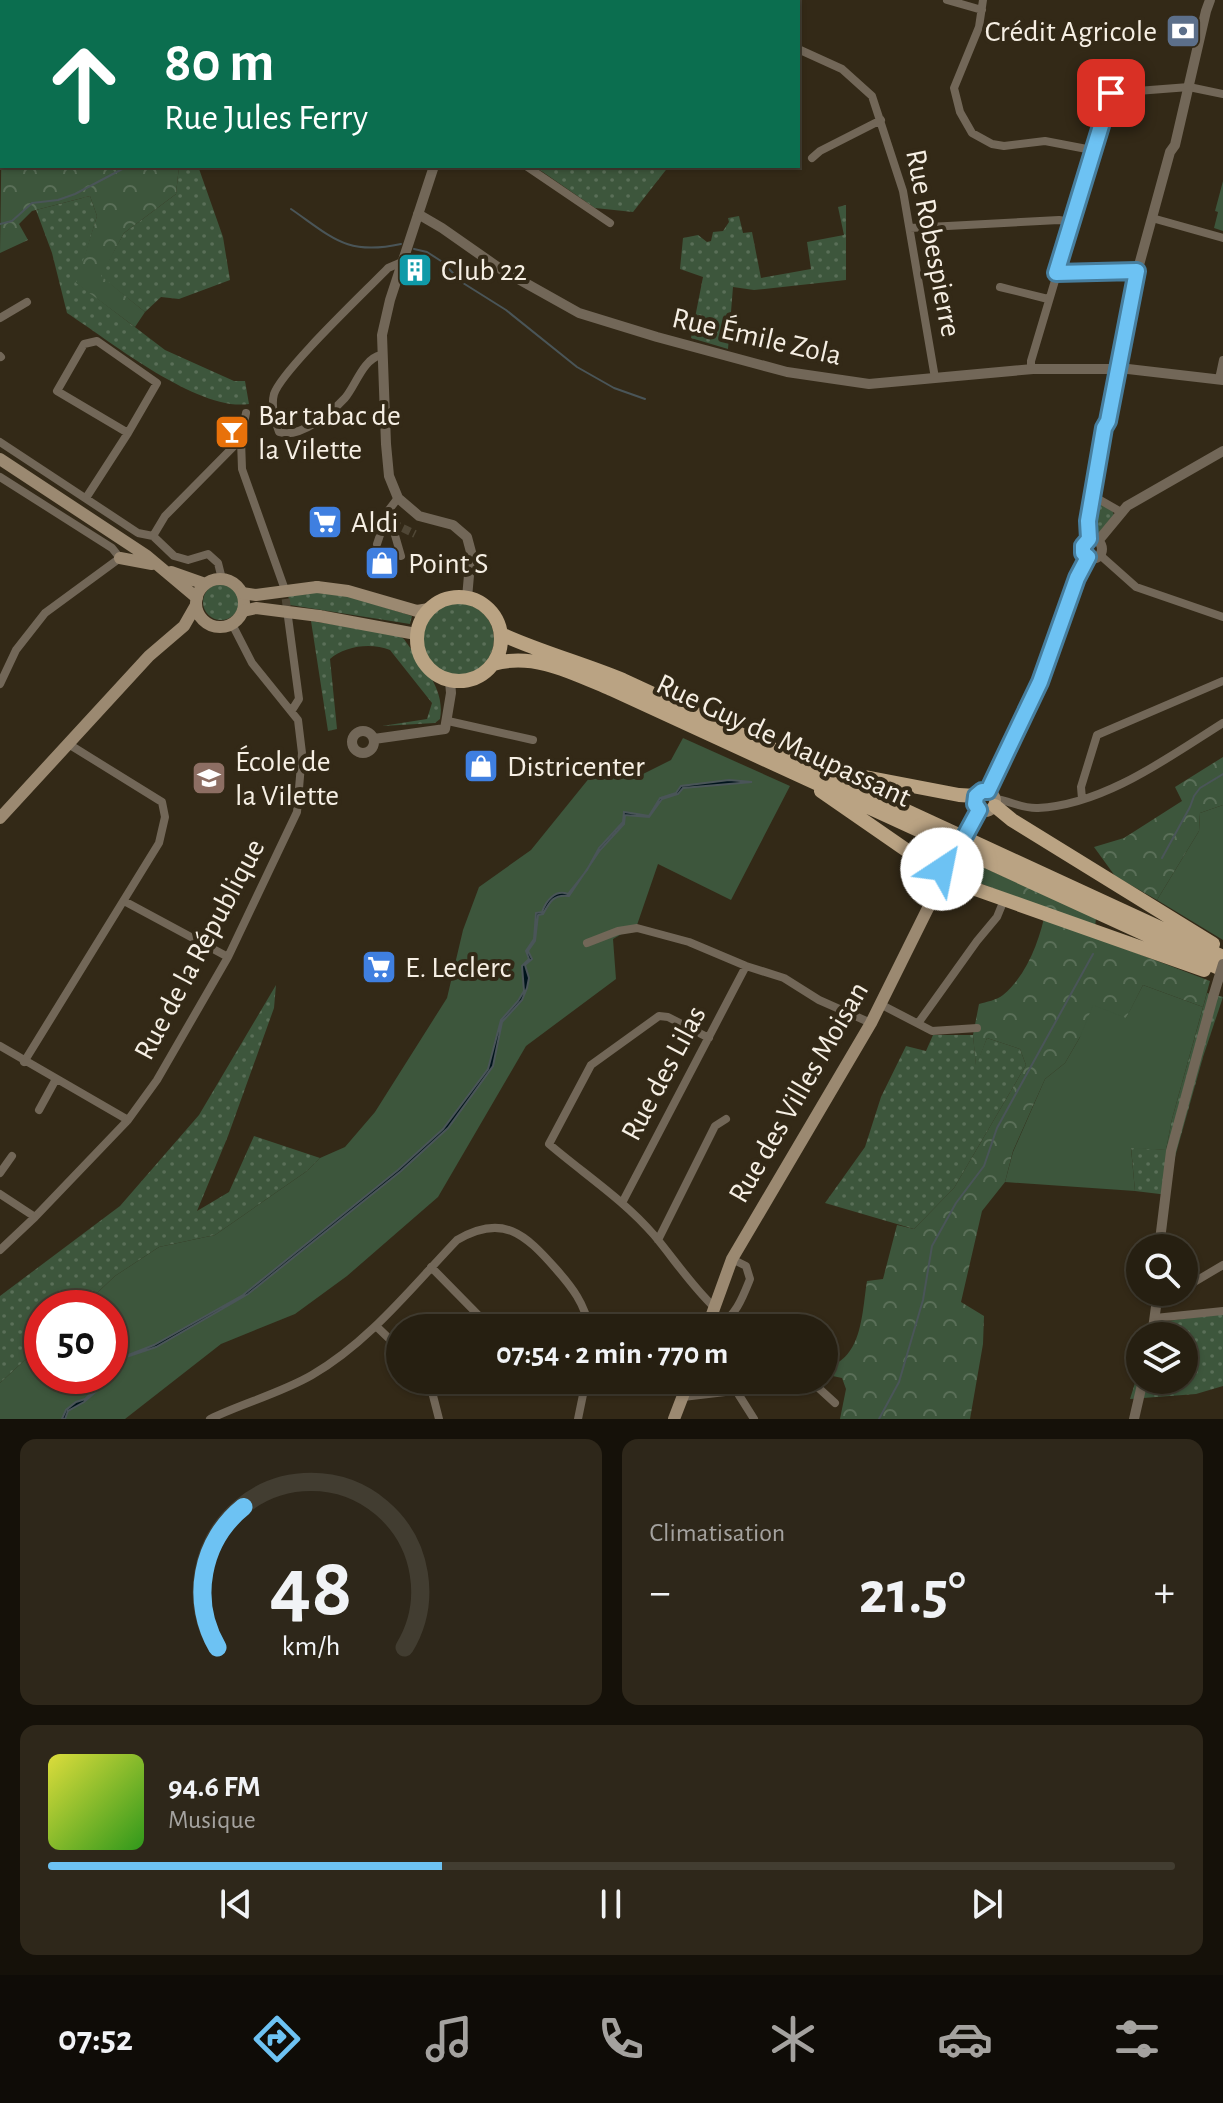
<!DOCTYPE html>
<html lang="fr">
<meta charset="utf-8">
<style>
body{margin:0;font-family:"Alegreya Sans",sans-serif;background:#2e271a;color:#f1f3f6;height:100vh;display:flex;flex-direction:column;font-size:30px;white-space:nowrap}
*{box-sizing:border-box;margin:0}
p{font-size:26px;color:#a4a29f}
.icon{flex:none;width:44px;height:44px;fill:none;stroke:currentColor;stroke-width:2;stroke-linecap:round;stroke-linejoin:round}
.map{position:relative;height:1419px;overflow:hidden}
.details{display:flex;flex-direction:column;gap:20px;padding:20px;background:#151109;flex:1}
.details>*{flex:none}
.top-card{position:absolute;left:0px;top:0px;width:800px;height:168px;box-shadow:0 2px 6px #0004,0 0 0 2px #423d31;background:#0b6e4f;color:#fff;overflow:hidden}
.controls{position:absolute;left:1126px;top:1234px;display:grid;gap:16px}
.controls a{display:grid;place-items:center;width:72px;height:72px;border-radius:50%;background:#261f11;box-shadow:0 2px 6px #0004,0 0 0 2px #423d31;font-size:40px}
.speed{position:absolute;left:24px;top:1290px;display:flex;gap:16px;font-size:40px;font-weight:700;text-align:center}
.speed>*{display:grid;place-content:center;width:104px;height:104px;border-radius:50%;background:#261f11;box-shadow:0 2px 6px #0004,0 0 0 2px #423d31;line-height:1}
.speed .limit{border:12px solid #d22;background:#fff;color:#111}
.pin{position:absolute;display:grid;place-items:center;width:68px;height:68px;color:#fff;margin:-34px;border-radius:16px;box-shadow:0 4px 12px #0006}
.me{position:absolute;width:88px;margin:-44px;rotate:34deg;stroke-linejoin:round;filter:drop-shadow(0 0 6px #0008)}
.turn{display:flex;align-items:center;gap:28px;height:168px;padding:0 32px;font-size:36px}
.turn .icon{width:104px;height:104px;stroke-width:2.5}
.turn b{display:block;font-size:56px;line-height:68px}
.big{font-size:60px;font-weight:700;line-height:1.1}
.details .widget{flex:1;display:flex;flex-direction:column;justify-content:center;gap:12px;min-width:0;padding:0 28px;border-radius:16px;background:#2e271a}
.details .dial{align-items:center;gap:0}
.dial svg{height:208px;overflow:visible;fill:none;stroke:#423d31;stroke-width:7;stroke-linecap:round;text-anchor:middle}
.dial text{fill:#f1f3f6;stroke:none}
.song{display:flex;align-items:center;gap:24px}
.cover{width:96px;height:96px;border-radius:12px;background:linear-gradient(135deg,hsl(60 70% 55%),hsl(110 70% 35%))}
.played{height:8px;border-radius:4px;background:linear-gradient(90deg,#6dc2f3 35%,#423d31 35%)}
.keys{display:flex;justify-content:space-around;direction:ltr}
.heat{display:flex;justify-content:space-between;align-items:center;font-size:44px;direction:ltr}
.details .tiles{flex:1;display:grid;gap:20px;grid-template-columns:1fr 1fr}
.widget:last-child{grid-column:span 2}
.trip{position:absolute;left:386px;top:1314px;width:452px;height:80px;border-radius:40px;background:#261f11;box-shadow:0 2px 6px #0004,0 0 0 2px #423d31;font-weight:700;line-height:80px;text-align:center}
.menu{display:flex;height:128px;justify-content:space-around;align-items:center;background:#0f0c07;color:#a4a29f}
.menu .icon{width:56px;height:56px}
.menu .on{color:#6dc2f3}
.menu b{font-size:36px;color:#f1f3f6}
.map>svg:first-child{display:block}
</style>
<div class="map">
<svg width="1223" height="1419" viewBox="0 0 1223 1419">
<defs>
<pattern id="grass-dots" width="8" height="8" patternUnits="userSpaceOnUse" patternTransform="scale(2)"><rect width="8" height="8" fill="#3d563c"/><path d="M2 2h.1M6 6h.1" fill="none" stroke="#5a6f58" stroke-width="1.8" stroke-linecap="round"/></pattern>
<pattern id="forest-crowns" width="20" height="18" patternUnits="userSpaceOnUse" patternTransform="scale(2)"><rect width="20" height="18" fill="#3d563c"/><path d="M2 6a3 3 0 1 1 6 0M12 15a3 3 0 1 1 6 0" fill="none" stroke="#5a6f58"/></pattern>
</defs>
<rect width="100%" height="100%" fill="#332917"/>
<path fill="url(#grass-dots)" d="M179 166H198L223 237 230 280 179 299 161 297 145 312 100 276 124 233 176 194Z
M534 166H669L633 212 595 208Z
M90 196 97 216 77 283 165 350 234 381H245L249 404C198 412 110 341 67 313L52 253 36 210Z
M846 205V280L754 290 733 287 728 349 691 338 703 277 680 269 683 238 698 235 707 242 711 241 713 232 723 231 729 222 728 218 739 216 743 233 752 232 761 278 811 269 807 242 844 235 838 207Z
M1097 502 1112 510 1114 515 1099 533 1095 531 1091 520Z
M203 602a18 18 0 1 1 36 0a18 18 0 1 1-36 0Z
M304 592 345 595 412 616 410 624 290 605 288 595Z
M422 639a36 36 0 1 1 72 0a36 36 0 1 1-72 0Z
M311 621 396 634 404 639C421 664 446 688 440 719L435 723 382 726 427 719 432 703 390 650C371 642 344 646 330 659L337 729 328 731Z
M276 985 274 1008 228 1136 197 1211 229 1192 254 1136 320 1158 307 1171 215 1235 159 1247 115 1276 81 1308H42V1344L0 1383V1296L120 1206 199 1115Z
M1207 993 1223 997 1203 1057 1175 1157 1168 1195 1135 1191 1131 1147 1166 1150 1172 1119Z
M933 1035H973L976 1065 987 1038 1020 1049 1026 1065 954 1188 914 1229 825 1203 865 1147 881 1097 906 1046 926 1051Z
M1223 1313V1386L1196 1394 1130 1399 1140 1367V1380H1184V1336H1146L1148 1324Z"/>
<path fill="url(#forest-crowns)" d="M2 112V166H179L176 194 124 233 101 276 145 312 135 327 76 283 97 216 90 196 32 211 19 224 28 240 0 253Z
M1223 757V805L1200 813 1199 831 1157 900 1115 876 1094 847 1124 838 1182 801 1175 787Z
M960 857 1096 918 1094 937 1210 981 1203 1007 1143 985 1126 1019 1080 1037 1065 1063 1045 1079 1013 1151 1005 1182 982 1211 961 1302 984 1316 983 1344 970 1419H840L846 1389 842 1378 828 1375 827 1367C863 1358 862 1311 867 1281L883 1279 897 1225 914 1229 954 1188 1026 1065 1020 1049 987 1038 976 1067 973 1035 979 1004C986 1002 997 1000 1003 995 1028 974 1040 939 1046 909L962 876 956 863Z"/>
<path fill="#3d563c" d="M1223 181V231L1214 228 1218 212 1215 211Z
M683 738 790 786 731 900 658 864 637 925 613 939 616 979 526 1046 438 1197 347 1276 295 1314 221 1344 125 1419H0V1383L42 1344V1376H110V1308H81L115 1276 159 1247 215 1235 307 1171 320 1158 345 1147 375 1112 447 998 463 930 479 887 531 850 603 761 641 775 671 760Z
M1223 805V940L1157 900 1199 831 1200 813Z
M1143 985 1203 1007 1172 1119 1166 1150 1131 1148 1135 1191 1005 1182 1013 1152 1045 1079 1065 1063 1080 1037 1093 1005 1126 1018Z"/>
<path fill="#00131c" stroke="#4a5558" stroke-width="2" d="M729 780 752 782 683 788 678 794 662 799 649 817 625 815 624 824 600 850 569 896C554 894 550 901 543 914L538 915 535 941 528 951 532 959 525 965 529 978 527 988 522 1000 502 1022 493 1066 448 1128 401 1171 248 1294 156 1347 126 1357 117 1373 84 1402 68 1411 65 1419H62L66 1410 76 1402 85 1399 110 1376 123 1357 154 1345 243 1295 398 1170 443 1129 488 1069 501 1020 518 1001 524 991 522 966 529 959 526 951 534 939 536 913 542 912C546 901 555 889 568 894L587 870 599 848 623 822 624 812 649 816 660 798 676 793 681 786Z"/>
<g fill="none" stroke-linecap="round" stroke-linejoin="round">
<path stroke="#4a5558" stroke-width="2" d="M291 209C333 238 347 256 401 244
M0 224 12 221 32 203 58 200 75 194 128 166
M414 249 427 252 441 261 463 283 506 310 577 367 614 388 645 399
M1162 858 1190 807 1194 796 1200 788 1223 774
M879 1419 899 1382 923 1300 932 1246 956 1203 984 1166 997 1128 1093 954"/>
<path stroke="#504736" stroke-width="8" stroke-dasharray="8 4" stroke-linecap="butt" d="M392 523 415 534
M284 587 288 616"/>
<path stroke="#726758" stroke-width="8" d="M660 0 666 2
M745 0V2
M947 0 982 10
M983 0 979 27 954 88 960 112 972 133 992 144 1004 146 1045 141 1092 150
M4 2 5 0
M0 13 2 8
M798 49 842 69 872 96 903 191 935 378
M812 158 820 151 881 120
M526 166 610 223
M1152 218 1223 238
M910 228 1059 220 1071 222
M1056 273 1137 271
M1000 287 1048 299
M0 318 27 302
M381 355C363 359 356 385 345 398 331 413 300 439 279 432 275 421 271 405 274 394 282 370 366 291 388 268L402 262
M0 356 1 357
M1031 369V361L1111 93 1189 87 1223 94
M1219 379 1223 360
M241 440 242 469 284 587
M0 442 138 533 153 536 174 556 188 560 208 554 218 563 222 579
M0 477 112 548 120 558 45 613 16 650 0 684
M1093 496 1121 512
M86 498 128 433 57 391 84 344 97 341 157 383 128 433
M388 511 401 556
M153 536 165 516 241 439 246 413
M377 544 388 511 398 498
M1100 555 1136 587 1223 617
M288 617 299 699 292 710
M448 721 533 740
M996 799C1010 801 1023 809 1038 808 1104 805 1169 757 1223 723
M1082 799 1081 787 1097 735 1223 681
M124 901 228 957
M587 943 618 931 637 928 689 942 746 966 784 978 819 1000 871 1023
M880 1004 932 1031 977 1028
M919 1022 977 941 997 917 1004 900
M709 1038 668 1017 659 1016 591 1065 549 1144C584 1174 624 1200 654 1235 674 1259 691 1285 714 1307
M0 1046 128 1120
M24 1062 159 843 165 817 162 802 70 745
M39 1110 56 1079
M0 1173 12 1156
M0 1194 35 1217
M622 1203 746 966
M658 1240 715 1126 726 1119
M0 1250 35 1217 128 1120 157 1080 228 957 297 812 302 753 298 720 252 663 232 624
M431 1267 491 1328
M1184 1288 1223 1265
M1157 1300 1177 1292
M1155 1318 1223 1311
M376 1326 400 1349
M717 1328C736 1315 742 1299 750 1279L746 1266 732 1259
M429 1380 439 1419
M737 1392 754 1419
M683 1397 812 1382 835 1403
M210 1419C243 1403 281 1393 312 1375 369 1342 412 1287 457 1240 503 1213 525 1234 556 1269 572 1287 585 1304 589 1328
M578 1419 586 1380"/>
<path stroke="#726758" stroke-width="10" d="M473 2V0
M434 166 390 300 382 335 386 444 389 476 398 498 419 516 453 525 467 537 471 552 467 598
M418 214 442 228 502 270 579 313 657 337 787 372 869 384 1033 369H1128L1223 380
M1089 539 1088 521 1133 287 1170 152 1175 145 1206 11 1210 0
M1082 549a10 10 0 1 1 20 0a10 10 0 1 1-20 0Z
M1098 541 1127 506 1223 451
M352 742a11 11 0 1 1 22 0a11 11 0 1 1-22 0Z
M374 739 445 729 451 693 450 681
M988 791 1040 682 1077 578 1088 557
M1159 1248 1171 1151 1213 997
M1152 1336 1158 1292
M1134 1419 1143 1380"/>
<path stroke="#9b8971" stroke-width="12" d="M0 459 147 556 197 598
M120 558 152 564
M171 572 205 584
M196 603a24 24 0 1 1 48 0a24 24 0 1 1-48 0Z
M317 587 348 591 417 611 429 609
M319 616 416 634
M975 801a10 10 0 1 1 20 0a10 10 0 1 1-20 0Z
M0 818 149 656 184 626 196 605
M936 877a9 9 0 1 1 18 0a9 9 0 1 1-18 0Z
M707 1328 732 1259 871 1023 940 884
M674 1419 689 1380"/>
<path stroke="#baa383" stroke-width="14" d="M417 639a42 42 0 1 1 84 0a42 42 0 1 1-84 0Z
M501 634C540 652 582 663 623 680L1223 957
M493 664C534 652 573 673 611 689L1223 970
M839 772 959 795 976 796
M821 791 938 872
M995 806 1012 820 1213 944
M951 883 961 884 1204 970"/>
<path stroke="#726758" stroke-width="10" d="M1213 997 1223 964"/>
<path stroke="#9b8971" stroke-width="12" d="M242 593 256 595 317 587
M243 611 256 608 319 616
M952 858 968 827"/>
</g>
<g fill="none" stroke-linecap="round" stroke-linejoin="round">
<g stroke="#477e9e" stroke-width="20">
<path id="route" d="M942 869H947L979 810 975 804 976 796 982 791H988L1040 682 1077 578 1088 557 1083 553V546L1089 539 1088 521 1104 428 1108 421 1137 271 1056 273 1111 93"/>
</g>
<use href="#route" stroke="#6dc2f3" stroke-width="14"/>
</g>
<defs>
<g id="bank-square" transform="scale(1.8)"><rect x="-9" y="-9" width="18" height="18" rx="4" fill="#5c6f8a" stroke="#332917"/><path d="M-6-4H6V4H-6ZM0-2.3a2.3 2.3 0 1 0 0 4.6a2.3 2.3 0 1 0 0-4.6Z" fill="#fff"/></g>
<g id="building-square" transform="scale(1.8)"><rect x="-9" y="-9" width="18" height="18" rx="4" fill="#0f9aa8" stroke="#332917"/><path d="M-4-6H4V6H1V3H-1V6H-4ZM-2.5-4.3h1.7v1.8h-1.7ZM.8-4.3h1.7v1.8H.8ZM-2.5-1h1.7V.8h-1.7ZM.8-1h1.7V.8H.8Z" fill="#fff"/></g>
<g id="bar-square" transform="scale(1.8)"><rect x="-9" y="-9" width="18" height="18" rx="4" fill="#e8710a" stroke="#332917"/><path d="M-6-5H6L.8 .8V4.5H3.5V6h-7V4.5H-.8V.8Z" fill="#fff"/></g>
<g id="supermarket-square" transform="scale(1.8)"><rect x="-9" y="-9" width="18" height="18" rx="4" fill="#3f7fe0" stroke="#332917"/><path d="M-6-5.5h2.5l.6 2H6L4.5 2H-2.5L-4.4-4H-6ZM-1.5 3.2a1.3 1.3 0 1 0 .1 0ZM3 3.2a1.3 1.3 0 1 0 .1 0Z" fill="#fff"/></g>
<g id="shop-square" transform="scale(1.8)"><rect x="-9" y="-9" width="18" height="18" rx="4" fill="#3f7fe0" stroke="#332917"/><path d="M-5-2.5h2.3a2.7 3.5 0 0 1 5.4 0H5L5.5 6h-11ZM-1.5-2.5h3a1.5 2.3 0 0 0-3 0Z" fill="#fff"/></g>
<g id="school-square" transform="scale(1.8)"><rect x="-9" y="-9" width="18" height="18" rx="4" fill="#8d6e63" stroke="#332917"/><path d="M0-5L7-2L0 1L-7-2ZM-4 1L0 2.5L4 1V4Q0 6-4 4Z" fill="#fff"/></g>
</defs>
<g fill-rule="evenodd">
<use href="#bank-square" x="1183" y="31"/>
<use href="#building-square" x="415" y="270"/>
<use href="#bar-square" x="232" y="432"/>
<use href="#supermarket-square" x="325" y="522"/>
<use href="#shop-square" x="382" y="563"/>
<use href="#shop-square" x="481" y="766"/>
<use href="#school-square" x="209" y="778"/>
<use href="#supermarket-square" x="379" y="967"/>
</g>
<g text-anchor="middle" stroke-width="8" stroke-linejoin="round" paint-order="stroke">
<g font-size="30" fill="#f6efe4" stroke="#332917" text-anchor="start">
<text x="1157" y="41" text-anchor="end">Crédit Agricole</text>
<text x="441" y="280">Club 22</text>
<text x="258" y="425">Bar tabac de<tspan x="258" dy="34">la Vilette</tspan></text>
<text x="351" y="532">Aldi</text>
<text x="408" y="573">Point S</text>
<text x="235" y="771">École de<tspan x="235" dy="34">la Vilette</tspan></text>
<text x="507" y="776">Districenter</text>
<text x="405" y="977">E. Leclerc</text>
</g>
<g font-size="30" fill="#f6efe4" stroke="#332917">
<text transform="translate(934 243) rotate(79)" y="10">Rue Robespierre</text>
<text transform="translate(757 336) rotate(13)" y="10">Rue Émile Zola</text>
<text transform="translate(784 740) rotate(25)" y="10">Rue Guy de Maupassant</text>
<text transform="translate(199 949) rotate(-62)" y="10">Rue de la République</text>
<text transform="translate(663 1073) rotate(-62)" y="10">Rue des Lilas</text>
<text transform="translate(798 1092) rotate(-60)" y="10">Rue des Villes Moisan</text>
</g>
</g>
</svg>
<div class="controls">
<a><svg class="icon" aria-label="search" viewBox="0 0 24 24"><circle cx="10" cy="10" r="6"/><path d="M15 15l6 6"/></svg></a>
<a><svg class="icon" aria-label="layers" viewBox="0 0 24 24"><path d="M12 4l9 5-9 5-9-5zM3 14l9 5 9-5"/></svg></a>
</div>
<div class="speed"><div class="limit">50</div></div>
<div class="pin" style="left:1111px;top:93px;background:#d93025"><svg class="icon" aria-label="arrive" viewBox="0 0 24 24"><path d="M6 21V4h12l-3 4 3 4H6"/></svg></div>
<svg class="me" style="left:942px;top:869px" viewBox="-20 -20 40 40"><circle r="19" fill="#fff"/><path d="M0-13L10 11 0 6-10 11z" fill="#6dc2f3"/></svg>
<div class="trip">07:54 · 2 min · 770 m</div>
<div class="top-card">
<div class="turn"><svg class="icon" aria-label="ahead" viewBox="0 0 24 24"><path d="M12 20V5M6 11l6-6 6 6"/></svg><div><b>80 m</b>Rue Jules Ferry</div></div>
</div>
</div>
<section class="details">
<div class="tiles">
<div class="widget dial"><svg viewBox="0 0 100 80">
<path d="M14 69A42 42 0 1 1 86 69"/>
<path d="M14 69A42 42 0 0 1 24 15" stroke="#6dc2f3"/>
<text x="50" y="56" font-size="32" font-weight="700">48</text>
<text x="50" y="72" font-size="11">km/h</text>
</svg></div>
<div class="widget"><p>Climatisation</p>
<div class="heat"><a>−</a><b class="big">21.5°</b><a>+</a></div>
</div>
<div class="widget">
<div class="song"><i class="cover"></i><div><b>94.6 FM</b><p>Musique</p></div></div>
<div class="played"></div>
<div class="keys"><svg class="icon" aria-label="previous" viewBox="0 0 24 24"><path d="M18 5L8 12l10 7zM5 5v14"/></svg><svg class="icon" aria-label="pause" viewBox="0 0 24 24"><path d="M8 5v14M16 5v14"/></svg><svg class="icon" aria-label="next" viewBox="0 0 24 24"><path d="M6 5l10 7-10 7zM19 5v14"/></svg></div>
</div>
</div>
</section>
<nav class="menu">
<b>07:52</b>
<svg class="icon on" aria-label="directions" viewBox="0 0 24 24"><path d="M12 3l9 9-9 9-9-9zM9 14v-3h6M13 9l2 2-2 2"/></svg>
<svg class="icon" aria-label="music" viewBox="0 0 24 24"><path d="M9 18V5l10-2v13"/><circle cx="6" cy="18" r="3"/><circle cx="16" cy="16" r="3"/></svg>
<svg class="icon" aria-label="phone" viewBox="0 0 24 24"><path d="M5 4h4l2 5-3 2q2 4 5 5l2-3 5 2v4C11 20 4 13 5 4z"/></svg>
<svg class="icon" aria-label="climate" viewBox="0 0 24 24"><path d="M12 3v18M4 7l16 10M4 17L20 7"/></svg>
<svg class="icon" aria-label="car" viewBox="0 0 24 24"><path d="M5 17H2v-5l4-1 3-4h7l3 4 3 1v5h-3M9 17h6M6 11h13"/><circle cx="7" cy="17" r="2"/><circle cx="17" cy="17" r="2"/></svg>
<svg class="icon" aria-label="filters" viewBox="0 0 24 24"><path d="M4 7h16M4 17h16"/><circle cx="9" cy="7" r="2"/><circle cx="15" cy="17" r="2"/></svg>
</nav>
